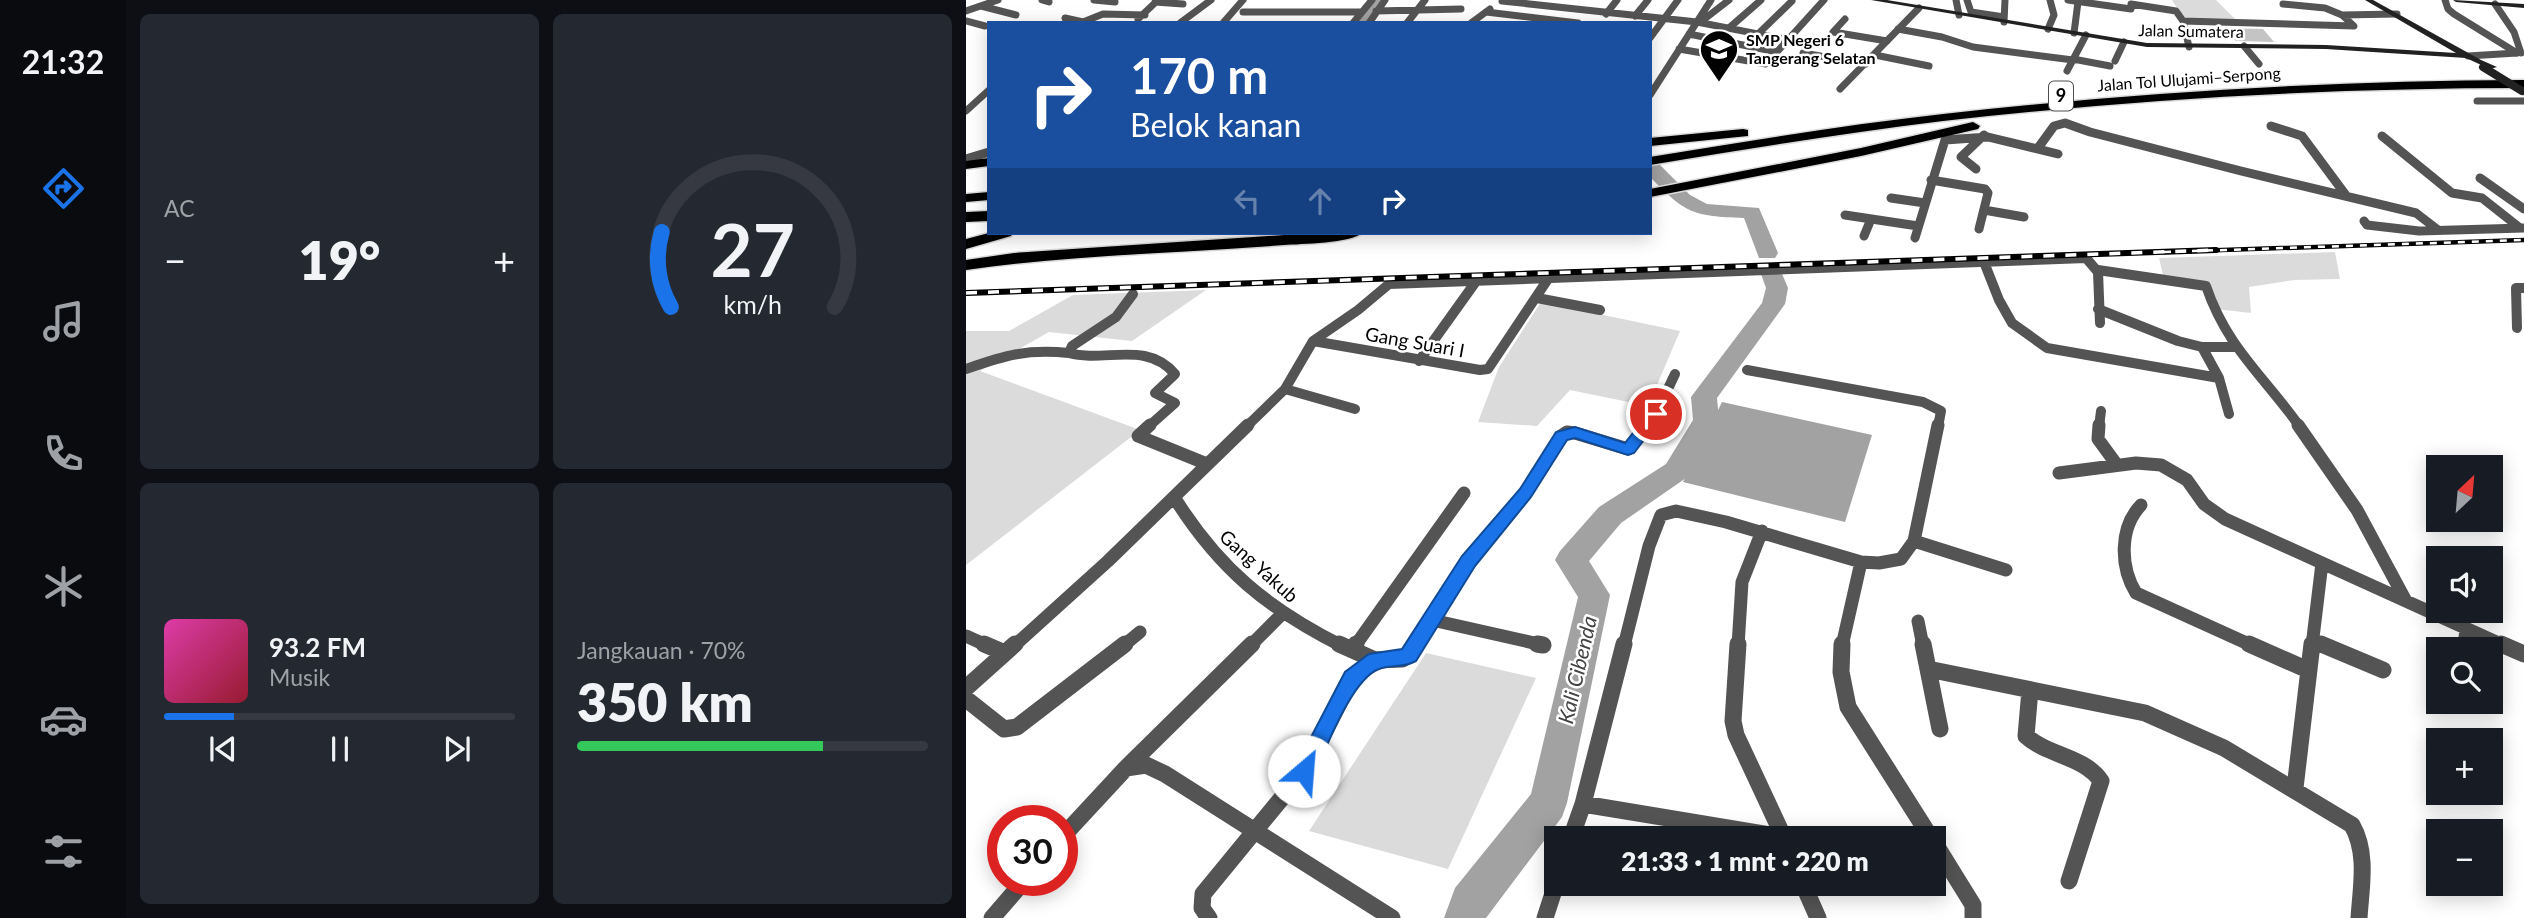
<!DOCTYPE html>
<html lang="id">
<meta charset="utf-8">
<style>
body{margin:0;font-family:Lato,sans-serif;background:#242831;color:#f1f3f6;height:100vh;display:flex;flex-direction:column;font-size:26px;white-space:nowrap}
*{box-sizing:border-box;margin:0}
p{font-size:23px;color:#9ea1a6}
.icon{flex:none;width:38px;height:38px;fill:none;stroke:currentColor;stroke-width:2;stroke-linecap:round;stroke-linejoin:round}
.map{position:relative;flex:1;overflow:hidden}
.drawer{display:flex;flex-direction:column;gap:14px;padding:14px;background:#0d0f14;width:840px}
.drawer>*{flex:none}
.banner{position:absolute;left:21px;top:21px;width:665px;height:214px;border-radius:0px;box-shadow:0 4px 18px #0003;background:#1a4fa0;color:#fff;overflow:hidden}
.needle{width:46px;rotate:26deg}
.fabs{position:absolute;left:1460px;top:455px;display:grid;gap:14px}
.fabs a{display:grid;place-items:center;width:77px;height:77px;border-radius:0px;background:#171b24;box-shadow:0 4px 18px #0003;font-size:35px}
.speed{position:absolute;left:21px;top:805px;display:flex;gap:14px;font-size:35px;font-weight:700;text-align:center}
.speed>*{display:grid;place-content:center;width:91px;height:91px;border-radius:50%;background:#171b24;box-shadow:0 4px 18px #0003;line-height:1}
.speed .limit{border:10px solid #d22;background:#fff;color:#111}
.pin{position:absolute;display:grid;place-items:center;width:60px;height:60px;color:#fff;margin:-30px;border:4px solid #fff;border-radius:50%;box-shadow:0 2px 7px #0007}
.me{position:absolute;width:77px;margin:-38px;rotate:27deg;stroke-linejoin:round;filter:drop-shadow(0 0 5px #0008)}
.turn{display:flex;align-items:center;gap:24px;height:147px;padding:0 28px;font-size:32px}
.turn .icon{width:91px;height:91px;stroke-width:2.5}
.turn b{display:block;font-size:49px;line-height:60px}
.lanes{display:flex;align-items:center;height:66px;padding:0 28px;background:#0003;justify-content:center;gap:35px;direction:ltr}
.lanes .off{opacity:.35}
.big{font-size:52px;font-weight:800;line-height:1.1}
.drawer .widget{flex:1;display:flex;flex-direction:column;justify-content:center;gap:10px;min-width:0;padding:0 24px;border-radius:10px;background:#242831}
.drawer .dial{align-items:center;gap:0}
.dial svg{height:182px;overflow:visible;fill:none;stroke:#363941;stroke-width:7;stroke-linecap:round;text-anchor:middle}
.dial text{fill:#f1f3f6;stroke:none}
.song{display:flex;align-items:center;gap:21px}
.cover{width:84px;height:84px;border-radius:10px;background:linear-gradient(135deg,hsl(320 70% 55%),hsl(350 70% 35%))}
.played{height:7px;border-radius:4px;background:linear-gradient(90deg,#1a73e8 20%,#363941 20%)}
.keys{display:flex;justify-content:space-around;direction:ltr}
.heat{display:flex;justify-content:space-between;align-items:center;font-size:38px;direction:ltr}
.charge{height:10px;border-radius:5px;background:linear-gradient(90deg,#34c759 70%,#363941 0)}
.drawer .tiles{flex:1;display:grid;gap:14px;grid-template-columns:repeat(2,1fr)}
.trip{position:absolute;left:578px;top:826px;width:402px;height:70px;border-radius:0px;background:#171b24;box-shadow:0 4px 18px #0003;font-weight:800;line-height:70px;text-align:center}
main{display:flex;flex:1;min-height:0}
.tabs{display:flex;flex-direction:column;width:126px;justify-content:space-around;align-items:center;background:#090b0e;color:#9ea1a6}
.tabs .icon{width:49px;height:49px}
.tabs .active{color:#1a73e8}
.tabs b{font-size:32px;color:#f1f3f6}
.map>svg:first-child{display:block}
</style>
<main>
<nav class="tabs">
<b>21:32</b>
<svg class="icon active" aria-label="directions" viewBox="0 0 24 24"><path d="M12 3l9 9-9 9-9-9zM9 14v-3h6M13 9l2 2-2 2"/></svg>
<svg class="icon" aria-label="music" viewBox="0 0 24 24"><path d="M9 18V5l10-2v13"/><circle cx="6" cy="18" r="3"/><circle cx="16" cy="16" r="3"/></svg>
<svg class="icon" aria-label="phone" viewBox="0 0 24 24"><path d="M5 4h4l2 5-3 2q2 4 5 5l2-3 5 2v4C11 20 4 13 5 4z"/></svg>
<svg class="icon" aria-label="climate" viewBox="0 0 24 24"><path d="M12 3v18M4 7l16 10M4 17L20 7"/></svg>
<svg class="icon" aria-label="car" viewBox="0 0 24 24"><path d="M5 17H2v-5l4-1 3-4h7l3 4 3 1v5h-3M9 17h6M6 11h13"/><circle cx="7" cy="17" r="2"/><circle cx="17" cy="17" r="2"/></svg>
<svg class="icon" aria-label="filters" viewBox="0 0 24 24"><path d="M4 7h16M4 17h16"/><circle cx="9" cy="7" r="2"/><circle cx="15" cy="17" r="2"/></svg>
</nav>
<section class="drawer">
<div class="tiles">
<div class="widget"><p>AC</p>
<div class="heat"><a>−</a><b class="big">19°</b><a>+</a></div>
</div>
<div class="widget dial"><svg viewBox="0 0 100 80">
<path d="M14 69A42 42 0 1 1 86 69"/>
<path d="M14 69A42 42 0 0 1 10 36" stroke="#1a73e8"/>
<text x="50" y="56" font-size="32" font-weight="700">27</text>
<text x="50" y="72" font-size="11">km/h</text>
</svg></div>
<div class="widget">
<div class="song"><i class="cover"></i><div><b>93.2 FM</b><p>Musik</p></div></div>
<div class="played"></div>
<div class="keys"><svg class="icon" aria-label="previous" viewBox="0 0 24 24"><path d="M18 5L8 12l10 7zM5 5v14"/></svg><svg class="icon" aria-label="pause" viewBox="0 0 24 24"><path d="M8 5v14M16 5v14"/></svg><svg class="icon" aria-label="next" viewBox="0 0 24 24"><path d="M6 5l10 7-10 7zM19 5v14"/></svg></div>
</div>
<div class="widget"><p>Jangkauan · 70%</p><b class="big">350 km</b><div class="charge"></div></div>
</div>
</section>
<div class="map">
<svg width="1558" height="918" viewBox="0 0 1558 918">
<rect width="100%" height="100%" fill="#fff"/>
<path fill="#dbdbdb" d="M1206 0H1250L1271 21 1218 19Z
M1369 252 1374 279 1328 280 1283 287 1285 313 1250 309 1241 284 1198 279 1193 258Z
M240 290 166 341 83 332 14 371 174 430 0 565V331H43L107 295Z
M575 302 714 331 682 406 604 390 571 426 512 422 533 367Z
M460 653 570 678 482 869 343 831Z"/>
<path fill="#a2a2a2" d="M756 402 906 435 879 522 717 482Z"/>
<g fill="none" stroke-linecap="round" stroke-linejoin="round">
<path fill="#a2a2a2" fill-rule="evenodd" d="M408 0H422L406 23H391Z
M684 160 691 162 724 195 741 204 793 208 812 253 809 258H793L778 218C727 216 720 214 684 177Z
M806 267 814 269 822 288 819 304 751 398 753 420 720 478 655 523 623 561 644 595 601 803 596 817 520 918H478L489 888 565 794 612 597 589 560 594 551 633 507 700 464 727 420 725 397 796 303 800 288 795 274 798 269Z"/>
</g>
<path fill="#c4c4c4" d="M1259 28 1297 29 1308 42 1270 41Z"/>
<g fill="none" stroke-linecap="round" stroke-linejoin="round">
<g stroke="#dbdbdb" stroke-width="3">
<path id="highway" d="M1558 80V88C1364 88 1170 99 977 121 879 133 782 149 684 165V157C782 141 879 125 977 114 1170 92 1364 81 1558 80Z
M1007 122 1014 126 1012 129 895 156 684 197V189L895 148Z
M777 129 782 130V136L684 146V138Z
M23 158V166L0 169V161Z
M23 192V200L0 202V194Z
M23 211V221L0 222V212Z
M23 233H47L45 236 0 249V239Z
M348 233H396C386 243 334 244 318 245 212 253 106 255 0 270V260L48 253Z"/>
</g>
<path stroke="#545454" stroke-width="7" d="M76 0 83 2
M128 0 149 2
M990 0 993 15
M1001 0 1005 12 1038 17
M1102 0 1165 9V4L1210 11 1217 21 1223 47
M1479 0 1482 9 1488 14 1551 53
M536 1 731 22 823 40
M189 2 217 4
M1317 4 1359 8 1376 15 1431 14
M1529 4 1548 32 1555 53
M15 6 50 15
M0 11 32 0
M410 11 495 9
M277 12H395
M520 12 612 23
M640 14 651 0
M669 16 682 0
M99 18 117 22 137 14 179 15
M734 18 741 17 763 0
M172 19 192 0
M879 19 867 32 921 41
M0 21 19 26
M1217 21 1388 26 1376 15
M1038 22 1039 0
M214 23 245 0
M257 23 277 0
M387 23 406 0
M403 23 419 0
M441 23 459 0
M505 23 524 9
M763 28 795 0
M932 29 976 37 1007 47 1107 60
M1082 29 1088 15 1084 0
M1108 33 1112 2
M723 34 811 52
M792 34 826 1
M684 38 712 0
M1278 46 1293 64
M713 49 800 64 858 0
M837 53 900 64
M909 55 963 66
M1502 56 1551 53
M1107 59 1144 66
M1149 61 1158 42
M1101 71 1120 35
M874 89 953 8
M684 95 745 0
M1511 101H1558
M0 111 23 90"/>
<path stroke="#545454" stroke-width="9" d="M1305 126 1336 136 1379 194
M1416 136 1486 193 1516 198 1554 228
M1072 148 1088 126 1099 123 1124 132 1275 171 1450 213 1472 230
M0 159 23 152
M1010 169 995 157 1018 135
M1514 178 1558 209
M965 180 1019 189 1022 193 1013 229
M925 198 959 203
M1018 210 1058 217
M879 215 952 226
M1398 221 1401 225 1453 231 1558 228
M898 236 905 219
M949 238 979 140 1022 137 1092 154"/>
<path stroke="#545454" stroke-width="10" d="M1018 262 1033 300 1046 323 1081 348 1253 378
M1132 270 1240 286C1261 348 1298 376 1334 427
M167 294 150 317 106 346 103 353C139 363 180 340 209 374L189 393 209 403 182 427
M571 298 634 310
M1132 309 1212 341 1236 347H1269
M1551 328 1550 288H1558
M347 341 514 370 522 369 582 279
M1236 347 1253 378 1263 414
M453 361 511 280
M0 369C40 355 60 349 103 353
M781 370 957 402 975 411 972 427
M319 389 389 409
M280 427 319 389 347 341 392 310 423 284 1120 258 1132 272 1134 323
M680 427 690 414 709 374
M1133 427 1135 411"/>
<path stroke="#545454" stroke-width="13" d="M184 425 172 436 241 464
M1133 425 1132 439 1151 465
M1332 425 1391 510 1440 601
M1093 473 1170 463 1195 465 1221 480 1238 504 1259 519 1539 646
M208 497C253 569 301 608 376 646
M1175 505C1153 528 1154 567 1170 593L1287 646
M948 541 1040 570
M466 620 577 645
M952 621 957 646
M0 636 22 646
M1348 641 1359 646
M48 646 142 561 282 425
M157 646 174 632
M284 646 315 615
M389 646 498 493
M449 646 502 561 560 493 595 436 601 432 609 433 662 449 681 425
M658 646 683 546 695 515 710 511 760 522 895 562 913 563 935 559 948 541 972 425
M772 646 776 582 796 531
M876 646 895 562
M1346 646 1356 563
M1498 646 1500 629"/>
<path stroke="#545454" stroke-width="17" d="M18 644 39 653
M373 644 409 660
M571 644 577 645
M772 644 767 721 770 735 818 838
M876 644 875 672 882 707 965 838
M957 644 974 729
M1283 644 1342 670
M1355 644 1417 670
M1535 644 1558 654
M1498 649 1499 644
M386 650 390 644
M962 669 1179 713 1258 748 1386 825C1402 853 1395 887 1393 918
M0 688 49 644
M1064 690 1060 736C1082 756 1118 756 1135 781L1103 881
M0 699 38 729 51 727 159 644
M161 767 286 644
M1329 788 1346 644
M617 804 817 837
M96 837 160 768 180 765 199 774 426 918
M605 838 617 804 658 644
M968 842 1007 905V918
M837 884 852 918
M26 918 59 880
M243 918 236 908 237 894 338 771 386 678 409 660 436 659 443 655 450 644
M579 918 590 884"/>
<path fill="#212121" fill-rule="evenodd" d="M905 0H921L1181 43 1360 45 1490 53 1399 0H1407L1515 60 1531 67 1524 69 1500 58 1360 49 1181 47Z
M1487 0 1558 4V8L1490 2Z"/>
<use href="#highway" fill="#000" fill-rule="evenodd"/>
<g stroke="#000" stroke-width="4.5">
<path id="rail-far1" d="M1198 252 1558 240"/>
</g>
<g stroke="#000" stroke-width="6">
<path id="rail" d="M0 293 1250 250"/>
</g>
<use href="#rail-far1" stroke="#fff" stroke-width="2.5" stroke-dasharray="7" stroke-linecap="butt"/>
<use href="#rail" stroke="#fff" stroke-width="3.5" stroke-dasharray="11" stroke-linecap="butt"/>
<path stroke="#212121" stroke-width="8" d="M1517 67 1556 91"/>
</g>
<path fill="#1a73e8" stroke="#114b97" stroke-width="2" d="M690 408 698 414 668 453 662 455 609 438 601 440 565 497 509 566 450 661C435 669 425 664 413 669 385 679 359 752 346 779L338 782 331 779 327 771 331 764 379 672 403 654 436 649 496 556 554 489 590 432 609 427 659 443 685 410Z"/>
<defs>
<g id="school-pin" transform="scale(2.0125)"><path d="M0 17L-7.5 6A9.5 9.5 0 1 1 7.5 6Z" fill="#000" stroke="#fff"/><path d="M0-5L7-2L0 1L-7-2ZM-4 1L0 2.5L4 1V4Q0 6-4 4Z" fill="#fff"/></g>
</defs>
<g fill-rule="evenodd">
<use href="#school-pin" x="753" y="49"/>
</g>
<g text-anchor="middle" stroke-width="5" stroke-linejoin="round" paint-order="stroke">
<g font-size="16" fill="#000" stroke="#fff">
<text transform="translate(1225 31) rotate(1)" y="6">Jalan Sumatera</text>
<text transform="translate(1223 79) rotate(-4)" y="6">Jalan Tol Ulujami–Serpong</text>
</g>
<g font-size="16" font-weight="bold" fill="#000" stroke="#fff" text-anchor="start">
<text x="780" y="46">SMP Negeri 6<tspan x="780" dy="18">Tangerang Selatan</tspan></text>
</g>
<rect fill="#fff" stroke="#4c4c4c" stroke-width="2" x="1083" y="81.5" width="24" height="29" rx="5"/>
<g font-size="18" font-weight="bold" fill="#000">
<text x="1095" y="102">9</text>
</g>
<g font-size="19" fill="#000" stroke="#fff">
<text transform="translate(449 342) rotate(10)" y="7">Gang Suari I</text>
<text transform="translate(293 566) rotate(42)" y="7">Gang Yakub</text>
</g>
<g font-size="21" font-style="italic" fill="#434343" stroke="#fff">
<text transform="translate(612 670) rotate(-77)" y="7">Kali Cibenda</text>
</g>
</g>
</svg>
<div class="fabs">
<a><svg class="needle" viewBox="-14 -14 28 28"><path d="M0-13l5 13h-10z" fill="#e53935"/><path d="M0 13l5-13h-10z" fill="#9ea1a6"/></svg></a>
<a><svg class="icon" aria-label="sound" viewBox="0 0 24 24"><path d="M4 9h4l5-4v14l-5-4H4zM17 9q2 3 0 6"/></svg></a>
<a><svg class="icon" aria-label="search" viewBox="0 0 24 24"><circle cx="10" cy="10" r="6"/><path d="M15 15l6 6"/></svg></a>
<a>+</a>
<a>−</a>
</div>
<div class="speed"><div class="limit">30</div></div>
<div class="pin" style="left:690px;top:414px;background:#d93025"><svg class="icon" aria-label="arrive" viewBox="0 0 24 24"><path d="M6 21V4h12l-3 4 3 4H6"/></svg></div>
<svg class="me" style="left:338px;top:771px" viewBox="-20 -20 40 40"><circle r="19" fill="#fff"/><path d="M0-13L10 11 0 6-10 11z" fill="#1a73e8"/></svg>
<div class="trip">21:33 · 1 mnt · 220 m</div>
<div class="banner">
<div class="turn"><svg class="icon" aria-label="right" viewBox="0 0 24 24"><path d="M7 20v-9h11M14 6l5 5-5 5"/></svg><div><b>170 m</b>Belok kanan</div></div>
<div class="lanes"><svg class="icon off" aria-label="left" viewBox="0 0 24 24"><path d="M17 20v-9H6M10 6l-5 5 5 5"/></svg><svg class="icon off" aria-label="ahead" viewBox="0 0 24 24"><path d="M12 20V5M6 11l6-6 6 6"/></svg><svg class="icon" aria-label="right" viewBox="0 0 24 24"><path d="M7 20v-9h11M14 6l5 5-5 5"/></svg></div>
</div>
</div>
</main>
